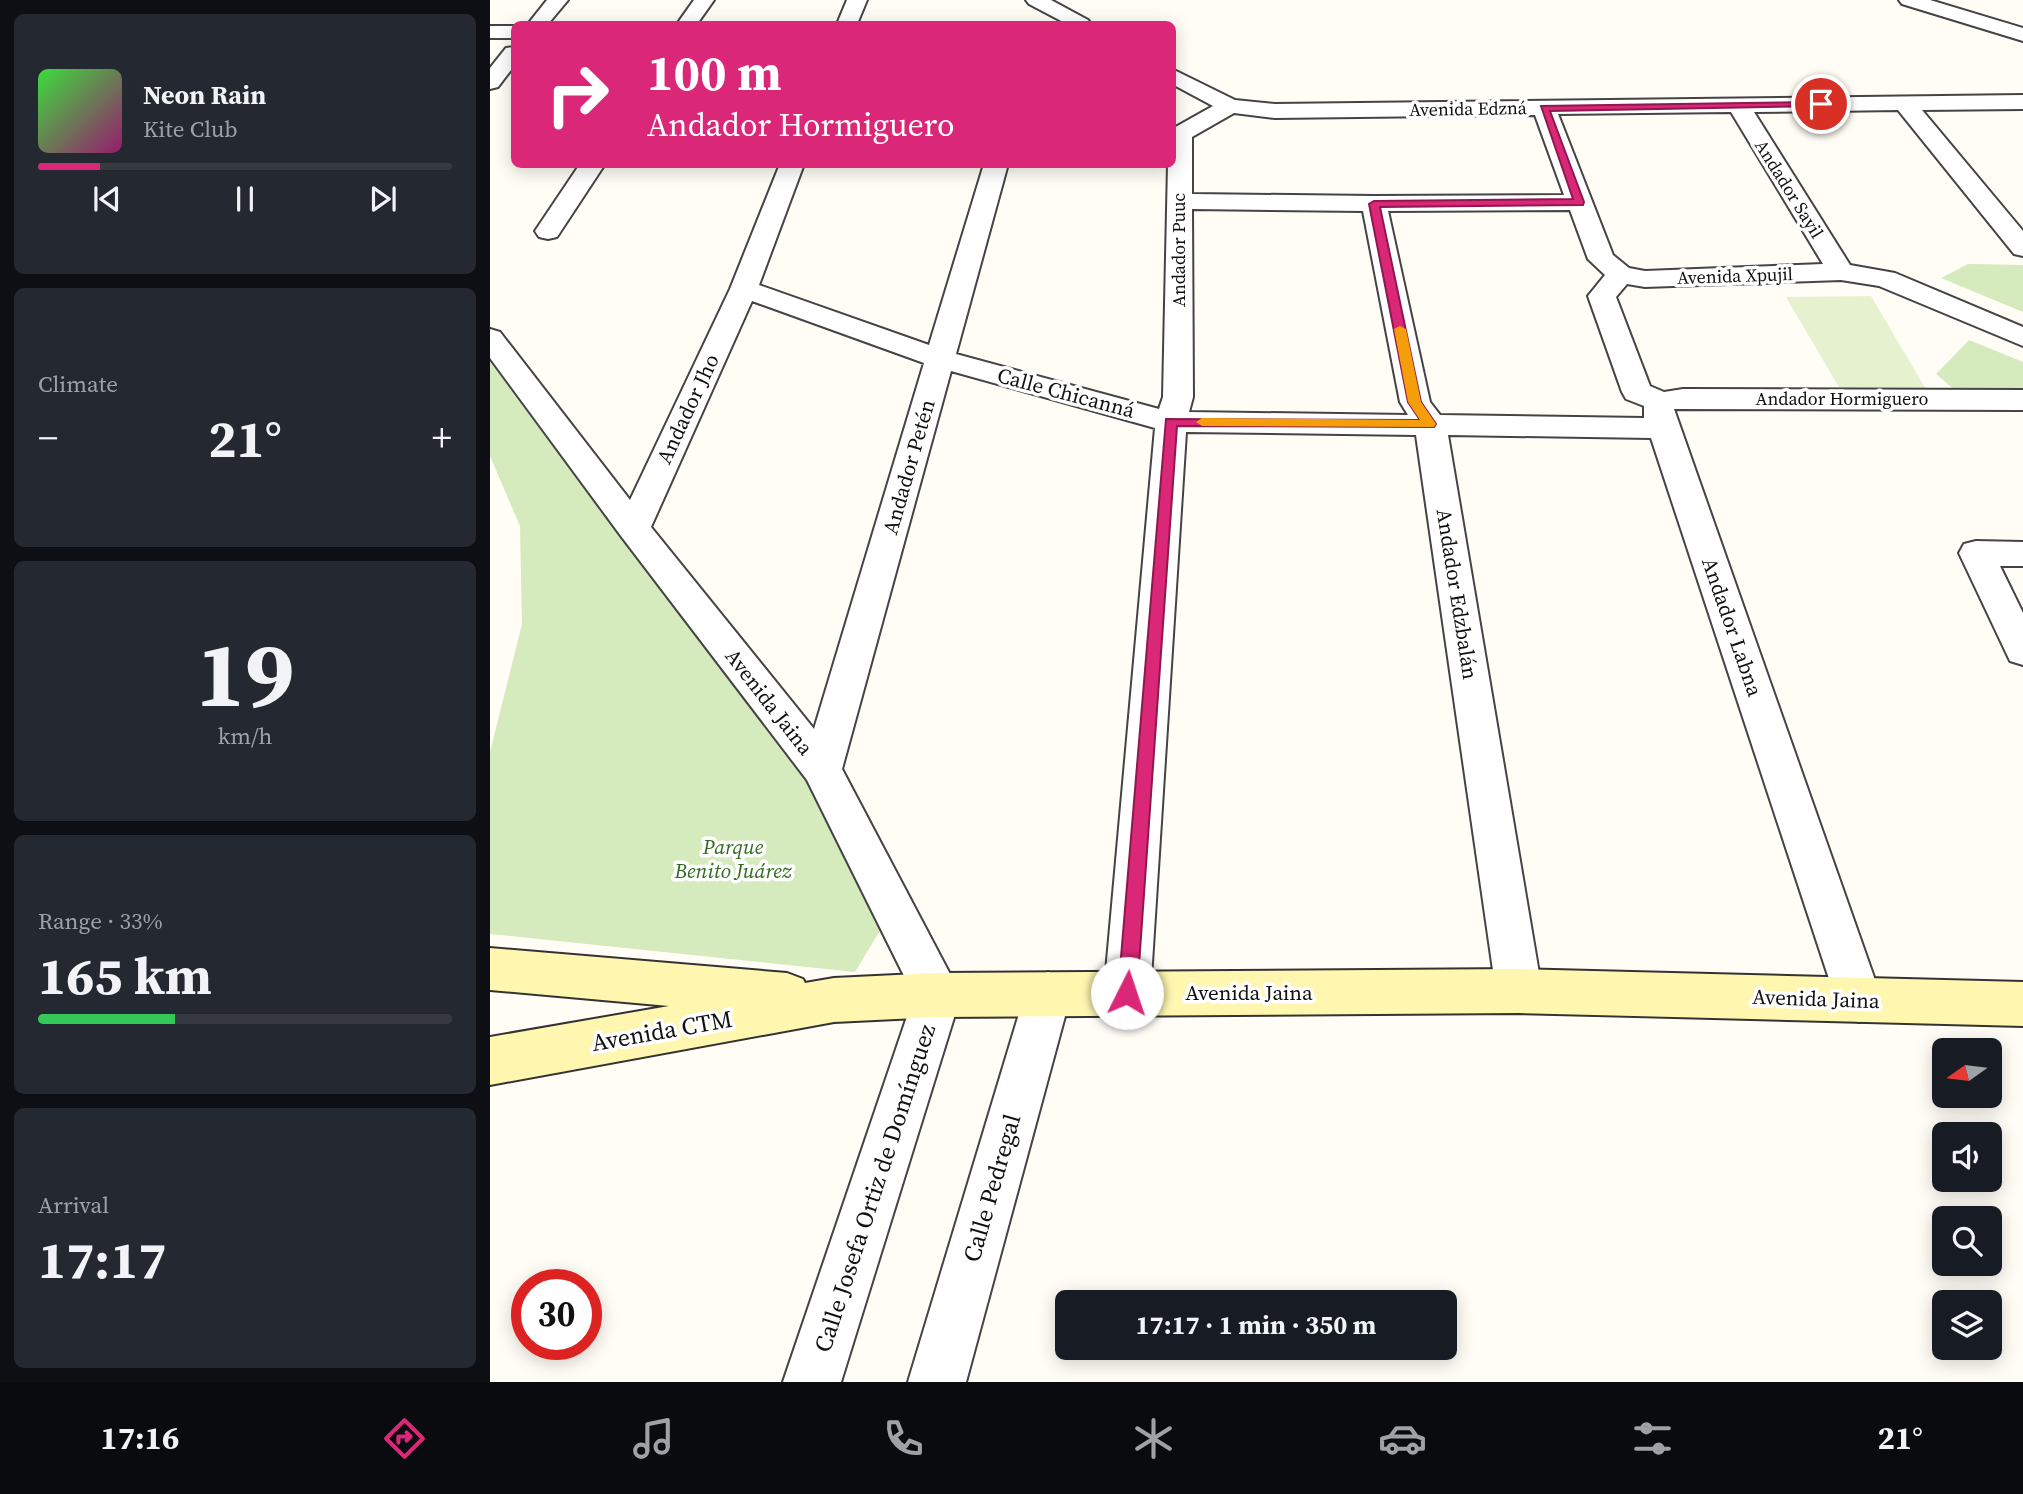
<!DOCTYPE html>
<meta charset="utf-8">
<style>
body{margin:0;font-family:"Source Serif 4",serif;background:#242831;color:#f1f3f6;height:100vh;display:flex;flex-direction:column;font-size:26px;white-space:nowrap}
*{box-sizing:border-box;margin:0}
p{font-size:23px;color:#9ea1a6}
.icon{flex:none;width:38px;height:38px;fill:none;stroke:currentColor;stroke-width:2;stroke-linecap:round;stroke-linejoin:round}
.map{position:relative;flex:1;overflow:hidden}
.sheet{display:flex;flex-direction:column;gap:14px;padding:14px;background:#0d0f14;width:490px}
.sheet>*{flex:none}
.hud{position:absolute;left:21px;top:21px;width:665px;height:147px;border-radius:10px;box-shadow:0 4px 18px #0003;background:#db2777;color:#fff;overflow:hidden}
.needle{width:46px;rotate:256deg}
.tools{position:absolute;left:1442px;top:1038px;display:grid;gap:14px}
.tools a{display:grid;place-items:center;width:70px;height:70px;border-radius:10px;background:#171b24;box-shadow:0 4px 18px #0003;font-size:35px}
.speed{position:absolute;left:21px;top:1269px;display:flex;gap:14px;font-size:35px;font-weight:700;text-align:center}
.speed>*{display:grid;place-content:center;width:91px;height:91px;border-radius:50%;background:#171b24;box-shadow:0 4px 18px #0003;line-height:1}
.speed .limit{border:10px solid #d22;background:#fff;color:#111}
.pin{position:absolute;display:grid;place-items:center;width:60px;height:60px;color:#fff;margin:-30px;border:4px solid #fff;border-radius:50%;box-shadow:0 2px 7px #0007}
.me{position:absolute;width:77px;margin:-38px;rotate:4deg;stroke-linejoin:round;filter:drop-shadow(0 0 5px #0008)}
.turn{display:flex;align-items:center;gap:24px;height:147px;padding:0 21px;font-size:32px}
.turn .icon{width:91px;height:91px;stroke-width:2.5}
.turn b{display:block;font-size:49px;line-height:60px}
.big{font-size:52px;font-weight:700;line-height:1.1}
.sheet .card{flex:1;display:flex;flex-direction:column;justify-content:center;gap:10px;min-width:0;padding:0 24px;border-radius:10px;background:#242831}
.sheet .dial{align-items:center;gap:0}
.dial b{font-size:91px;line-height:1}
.song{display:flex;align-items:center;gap:21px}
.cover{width:84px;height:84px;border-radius:10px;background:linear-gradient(135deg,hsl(120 70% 55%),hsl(320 70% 35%))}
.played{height:7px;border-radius:4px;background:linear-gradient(90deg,#db2777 15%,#363941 15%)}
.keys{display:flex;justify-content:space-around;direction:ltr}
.heat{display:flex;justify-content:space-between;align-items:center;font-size:38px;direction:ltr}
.charge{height:10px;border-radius:5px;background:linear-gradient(90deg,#34c759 33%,#363941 0)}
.trip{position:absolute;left:565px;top:1290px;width:402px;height:70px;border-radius:10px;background:#171b24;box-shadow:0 4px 18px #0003;font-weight:700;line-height:70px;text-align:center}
.tabs{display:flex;height:112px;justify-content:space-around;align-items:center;background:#090b0e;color:#9ea1a6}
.tabs .icon{width:49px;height:49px}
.tabs .active{color:#db2777}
.tabs b{font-size:32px;color:#f1f3f6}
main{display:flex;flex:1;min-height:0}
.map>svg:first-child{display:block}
</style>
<main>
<section class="sheet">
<div class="card">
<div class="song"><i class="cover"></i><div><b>Neon Rain</b><p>Kite Club</p></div></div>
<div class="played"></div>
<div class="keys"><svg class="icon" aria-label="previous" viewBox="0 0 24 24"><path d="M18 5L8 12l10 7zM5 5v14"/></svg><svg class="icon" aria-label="pause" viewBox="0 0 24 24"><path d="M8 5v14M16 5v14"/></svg><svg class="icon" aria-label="next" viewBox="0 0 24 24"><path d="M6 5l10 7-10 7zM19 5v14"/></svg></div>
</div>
<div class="card"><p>Climate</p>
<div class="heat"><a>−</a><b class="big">21°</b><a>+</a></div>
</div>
<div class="card dial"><b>19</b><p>km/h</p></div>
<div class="card"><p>Range · 33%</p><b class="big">165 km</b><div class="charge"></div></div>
<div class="card"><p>Arrival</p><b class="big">17:17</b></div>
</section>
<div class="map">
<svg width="1533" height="1382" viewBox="0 0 1533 1382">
<rect width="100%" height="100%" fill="#fffdf5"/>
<path fill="#d5ebbd" d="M1478 264 1533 265V312L1451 278Z
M1479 340 1533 362V397L1472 396 1446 374Z
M0 360 237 677 326 785 391 929 365 972 0 934V752L32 624 30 526 0 456Z"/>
<path fill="#e6f2cf" d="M1381 296 1437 391 1350 389 1296 297Z"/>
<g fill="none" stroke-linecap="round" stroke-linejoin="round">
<g stroke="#444" stroke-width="4">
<path id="street" d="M57 0H78L58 24H38Z
M204 0H224L207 24H187Z
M357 0H377L367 24H347Z
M536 0H561L598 20 601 24H577L539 4Z
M1409 0H1440L1533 28V41L1412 4Z
M0 26H24V38H0Z
M24 47V66L8 87 0 89V68L16 48Z
M682 69 745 100 785 104 1533 95V109L1432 110 1533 231V256L1524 254 1408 110 1264 112 1360 265 1405 273 1533 327V346L1389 286 1351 280 1155 287 1137 284 1126 297 1160 386 1174 392 1193 389 1533 390V410L1184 409 1392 1000 1386 1016 1369 1022 1352 1016 1346 1000 1161 438 958 435 1052 991 1045 1006 1029 1013 1013 1006 1006 991 926 435 696 432 660 994 653 1010 637 1016 621 1010 614 994 665 428 461 371 352 769 471 995 351 1382H293L424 996 317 780 131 536 0 358V329L10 332 140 500 240 289 290 164H314L269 285 439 345 494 164H518L466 354 669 409 673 397 678 164H682V129L723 106 682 84ZM1241 112 1333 264 1155 271 1139 268 1123 255 1068 114ZM744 113 785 118 1045 115 1074 195 884 196 702 194V137ZM702 209 873 211 910 402 918 415 699 412 703 397ZM1080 210 1098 259 1115 275 1098 296 1132 392 1136 399 1154 406V418L950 415 940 402 898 211ZM262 301 434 363 324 729 161 527Z
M90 164H115L67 237 58 239 49 237 45 231Z
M1486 541 1533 542V566H1510L1533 613V665L1520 661 1469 553 1474 544Z
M558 972 574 978 581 994 476 1382H418L535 994 542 978Z"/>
</g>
<g stroke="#333" stroke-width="4">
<path id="secondary" d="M0 948 297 973 313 979 315 983 344 978 448 973 1029 969 1533 982V1026L1029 1013 448 1017 344 1022 0 1085V1037L179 1006 0 990Z"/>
</g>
<use href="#street" fill="#fff" fill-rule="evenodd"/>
<use href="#secondary" fill="#fff6b0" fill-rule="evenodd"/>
</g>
<path fill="#db2777" stroke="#8e194d" stroke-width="2" d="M1331 102H1334V106L1060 111 1094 202 1093 205 890 207 931 402 946 424 944 427 687 426 647 993 644 1000 637 1003 631 1000 628 993 676 419 930 420 918 402 879 204 884 201 1083 199 1051 106Z"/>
<path fill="#f59e0b" d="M910 326 916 329 931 402 946 424 944 427 712 426 706 422 712 418 930 420 918 402 904 329Z"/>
<g text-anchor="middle" stroke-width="7" stroke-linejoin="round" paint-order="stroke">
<g font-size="18" fill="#111" stroke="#fff">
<text transform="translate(978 109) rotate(-1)" y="6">Avenida Edzná</text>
<text transform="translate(1299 189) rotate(58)" y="6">Andador Sayil</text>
<text transform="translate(689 250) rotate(-90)" y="6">Andador Puuc</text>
<text transform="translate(1245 276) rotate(-2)" y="6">Avenida Xpujil</text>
<text x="1352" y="405">Andador Hormiguero</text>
</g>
<g font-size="21" fill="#111" stroke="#fff">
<text transform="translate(576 393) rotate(15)" y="7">Calle Chicanná</text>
<text transform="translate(198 409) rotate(-65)" y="7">Andador Jho</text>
<text transform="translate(419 467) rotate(-74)" y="7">Andador Petén</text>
<text transform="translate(967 594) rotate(81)" y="7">Andador Edzbalán</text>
<text transform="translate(1242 627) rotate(71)" y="7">Andador Labna</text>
<text transform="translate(279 702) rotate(52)" y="7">Avenida Jaina</text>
<text x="759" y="1000">Avenida Jaina</text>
<text transform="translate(1326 999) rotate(2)" y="7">Avenida Jaina</text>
</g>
<g font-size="21" font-style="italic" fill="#2f6b1f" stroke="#fff">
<text x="243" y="854">Parque<tspan x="243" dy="24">Benito Juárez</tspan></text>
</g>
<g font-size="24" fill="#111" stroke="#fff">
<text transform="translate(172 1031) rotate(-10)" y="8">Avenida CTM</text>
<text transform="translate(385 1188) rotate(-72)" y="8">Calle Josefa Ortiz de Domínguez</text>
<text transform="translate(502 1188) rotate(-74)" y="8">Calle Pedregal</text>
</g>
</g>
</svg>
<div class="tools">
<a><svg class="needle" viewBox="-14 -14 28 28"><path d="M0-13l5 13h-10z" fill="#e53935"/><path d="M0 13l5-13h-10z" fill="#9ea1a6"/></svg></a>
<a><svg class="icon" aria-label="sound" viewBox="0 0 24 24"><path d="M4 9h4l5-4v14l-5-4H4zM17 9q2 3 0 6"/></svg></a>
<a><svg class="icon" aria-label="search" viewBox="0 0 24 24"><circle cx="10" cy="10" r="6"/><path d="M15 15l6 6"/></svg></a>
<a><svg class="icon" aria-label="layers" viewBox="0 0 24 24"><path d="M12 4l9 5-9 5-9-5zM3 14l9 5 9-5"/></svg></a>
</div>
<div class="speed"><div class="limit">30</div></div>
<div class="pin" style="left:1331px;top:104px;background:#d93025"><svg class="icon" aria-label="arrive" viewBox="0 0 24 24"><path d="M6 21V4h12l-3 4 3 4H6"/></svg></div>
<svg class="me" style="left:637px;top:993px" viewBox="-20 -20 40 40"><circle r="19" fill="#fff"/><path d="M0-13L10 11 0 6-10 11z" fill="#db2777"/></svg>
<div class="trip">17:17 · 1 min · 350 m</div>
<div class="hud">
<div class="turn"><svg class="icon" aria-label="right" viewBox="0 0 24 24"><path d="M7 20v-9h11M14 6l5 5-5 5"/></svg><div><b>100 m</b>Andador Hormiguero</div></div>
</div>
</div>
</main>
<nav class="tabs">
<b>17:16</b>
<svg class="icon active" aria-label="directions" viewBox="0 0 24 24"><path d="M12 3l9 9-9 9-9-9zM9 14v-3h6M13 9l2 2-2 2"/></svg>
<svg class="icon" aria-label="music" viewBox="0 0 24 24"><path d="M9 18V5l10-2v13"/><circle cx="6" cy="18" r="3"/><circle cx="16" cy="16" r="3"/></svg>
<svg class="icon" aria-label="phone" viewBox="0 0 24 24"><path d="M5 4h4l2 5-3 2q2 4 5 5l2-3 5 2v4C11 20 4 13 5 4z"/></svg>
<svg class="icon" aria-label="climate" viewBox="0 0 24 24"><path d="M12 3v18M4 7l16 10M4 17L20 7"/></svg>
<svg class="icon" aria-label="car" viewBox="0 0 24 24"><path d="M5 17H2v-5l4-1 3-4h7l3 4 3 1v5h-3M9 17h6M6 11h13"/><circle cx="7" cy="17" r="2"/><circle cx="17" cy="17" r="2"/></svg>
<svg class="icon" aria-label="filters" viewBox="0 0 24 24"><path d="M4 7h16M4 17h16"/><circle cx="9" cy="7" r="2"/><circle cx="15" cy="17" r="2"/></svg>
<b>21°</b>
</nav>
